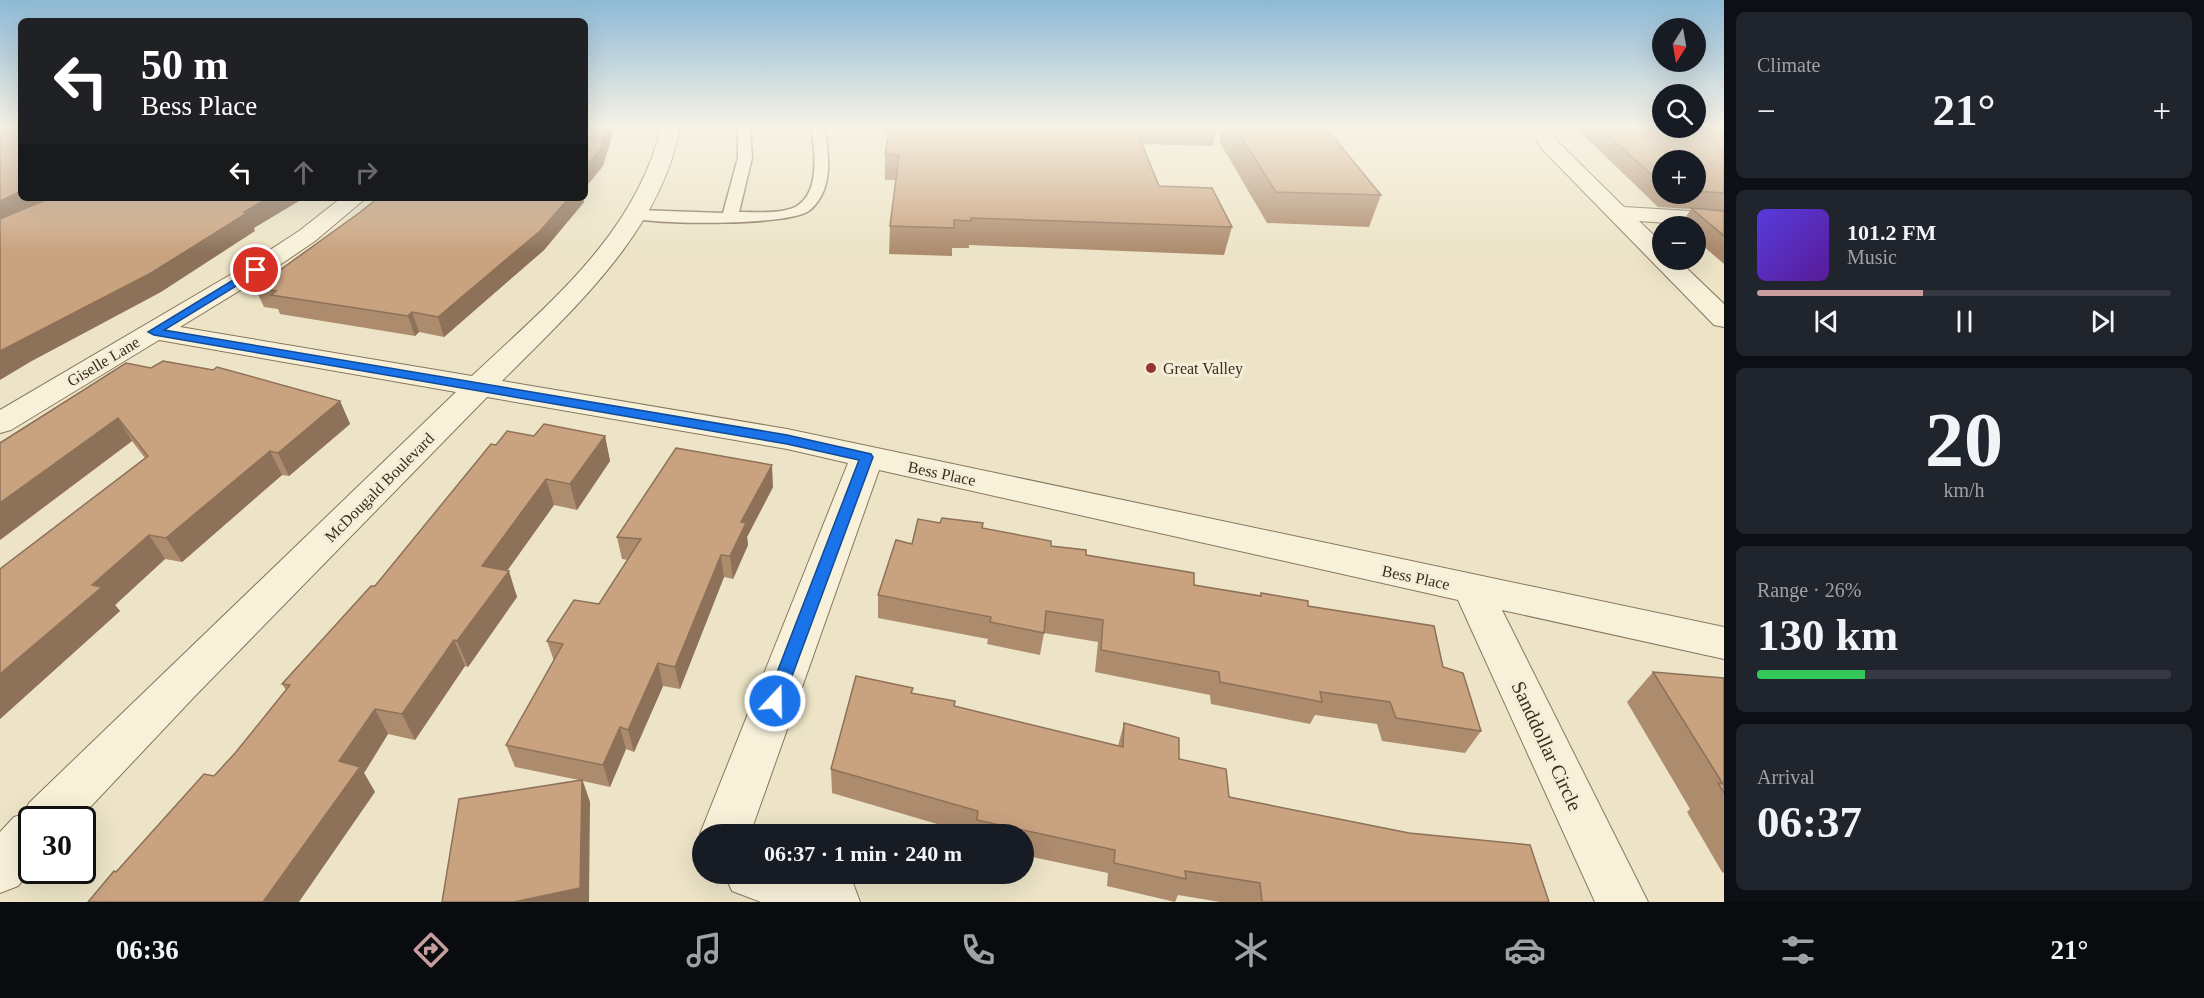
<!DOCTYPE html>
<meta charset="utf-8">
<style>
body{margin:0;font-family:"Times New Roman",serif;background:#20242c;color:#f1f3f6;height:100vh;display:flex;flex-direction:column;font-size:22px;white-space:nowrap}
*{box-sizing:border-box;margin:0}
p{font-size:20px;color:#9ea1a6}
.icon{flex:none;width:33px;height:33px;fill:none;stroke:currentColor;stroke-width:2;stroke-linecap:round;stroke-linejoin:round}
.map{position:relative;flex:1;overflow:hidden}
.sheet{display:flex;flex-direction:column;gap:12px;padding:12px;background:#0d0f14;width:480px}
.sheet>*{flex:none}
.guide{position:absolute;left:18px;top:18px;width:570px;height:183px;border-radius:9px;box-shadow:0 6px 24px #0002;background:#202124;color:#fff;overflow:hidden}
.needle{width:39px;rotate:191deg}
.buttons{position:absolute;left:1652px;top:18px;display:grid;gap:12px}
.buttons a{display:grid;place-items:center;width:54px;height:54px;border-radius:50%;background:#171b24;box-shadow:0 6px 24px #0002;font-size:30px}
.speed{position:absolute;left:18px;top:806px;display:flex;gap:12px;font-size:30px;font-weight:700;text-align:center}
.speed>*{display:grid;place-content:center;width:78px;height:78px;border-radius:50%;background:#171b24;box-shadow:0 6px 24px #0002;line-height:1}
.speed .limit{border:3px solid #111;border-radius:9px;background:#fff;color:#111}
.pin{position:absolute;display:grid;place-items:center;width:51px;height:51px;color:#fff;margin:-26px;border:3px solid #fff;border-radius:50%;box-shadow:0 2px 6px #0007}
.me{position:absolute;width:66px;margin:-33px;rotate:21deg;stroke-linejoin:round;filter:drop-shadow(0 0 4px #0008)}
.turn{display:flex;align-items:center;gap:21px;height:126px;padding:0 24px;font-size:27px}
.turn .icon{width:78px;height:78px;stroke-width:2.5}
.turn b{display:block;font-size:42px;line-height:51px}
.lanes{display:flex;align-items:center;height:57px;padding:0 24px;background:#0003;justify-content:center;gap:30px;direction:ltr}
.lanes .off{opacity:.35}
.big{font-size:45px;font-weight:800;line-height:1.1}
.sheet .widget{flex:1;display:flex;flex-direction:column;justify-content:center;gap:9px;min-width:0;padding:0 21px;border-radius:9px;background:#20242c}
.sheet .dial{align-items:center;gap:0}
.dial b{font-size:78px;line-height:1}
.song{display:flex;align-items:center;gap:18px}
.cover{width:72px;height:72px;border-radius:9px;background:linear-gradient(135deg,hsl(250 70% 55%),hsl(270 70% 35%))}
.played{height:6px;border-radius:3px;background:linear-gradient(90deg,#c79e9d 40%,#363941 40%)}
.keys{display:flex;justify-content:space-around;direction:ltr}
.heat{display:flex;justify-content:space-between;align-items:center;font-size:33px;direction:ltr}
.charge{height:9px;border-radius:4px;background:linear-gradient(90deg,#34c759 26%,#363941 0)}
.trip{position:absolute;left:692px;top:824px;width:342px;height:60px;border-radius:30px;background:#171b24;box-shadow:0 6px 24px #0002;font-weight:800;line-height:60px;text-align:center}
.menu{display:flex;height:96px;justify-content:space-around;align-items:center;background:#090b0e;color:#9ea1a6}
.menu .icon{width:42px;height:42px}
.menu .current{color:#c79e9d}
.menu b{font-size:27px;color:#f1f3f6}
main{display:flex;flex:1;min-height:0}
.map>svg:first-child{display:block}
</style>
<main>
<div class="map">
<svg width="1724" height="902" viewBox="0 0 1724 902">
<rect width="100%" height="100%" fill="#ede4c7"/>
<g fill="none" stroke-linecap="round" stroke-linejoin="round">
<g stroke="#88765d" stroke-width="3">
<path id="lane" d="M738 127H750L752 158 739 212C756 212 780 214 795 207 821 194 815 150 811 127H824C829 154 834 190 810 210 792 226 658 225 632 218L629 215 637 210 723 213 738 158Z"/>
</g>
<g stroke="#88765d" stroke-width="2">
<path id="street" d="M661 127H680C660 233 575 307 502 381L787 429 1724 627V659L1502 610 1648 902H1595L1458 600 879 470 750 834H702V838L700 834 848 463 787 449 487 397 194 697 79 819H32V870L18 886 0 893V832L14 817 24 814 29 803 456 392 159 340 11 430 0 433V410L247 265 299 231 341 198H366L315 241 265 275 180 327 472 376C548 304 636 234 661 127Z
M1531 127H1550L1557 141 1624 207 1724 213V227L1639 221 1662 243V260H1678L1724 304V327L1714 325 1541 148Z
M724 873H826L853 883 860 902H761L732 891Z"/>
</g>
<use href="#lane" fill="#f8f1da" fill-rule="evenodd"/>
<use href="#street" fill="#f8f1da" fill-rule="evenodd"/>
</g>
<path fill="#ad8b6d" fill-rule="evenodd" d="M883 127H1217L1213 146 1142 144 1159 186 1232 227 1224 255 969 245V248H952V256L889 254 890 226 896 180H885V154L888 135H883Z
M1222 127H1325L1381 195 1369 227 1267 223 1219 141Z
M1575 127H1724V264L1695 239V226H1680L1691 209 1658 207ZM1662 160H1695V194H1662Z
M378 198H583L584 202 544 250 444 337 419 332 415 336 280 314 278 309 264 307 255 288 359 213Z
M151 368 340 401 350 424 289 476 282 475 182 562 165 559 115 605 120 611 0 719V569L145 458 132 441 0 540Z
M534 436H605L610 461 577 510 554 505 507 571 517 597 468 667 465 666 415 740 388 734 364 773 375 792 116 872 214 776 236 752 286 690 282 684 375 586 496 445Z
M773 487 747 537 748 545 733 579 724 577 680 689 663 686 634 752 626 749 610 787 583 781 590 802 579 780 515 767 506 745 554 661 547 641 599 604 628 560 622 559 617 537Z
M983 523V528L1194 585 1260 596 1261 593 1308 606 1443 667 1481 731 1465 753 1382 741 1377 724 1315 715 1310 724 1211 704 1210 695 1095 672 1098 642 1044 633 1040 655 987 644 988 639 878 618V595L912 544Z
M1653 672 1724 678V873L1722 872 1687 812 1690 809 1627 702Z
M913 694 955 706 1118 746 1124 723 1179 759 1229 797 1549 902H1220L1178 895 1175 902 1107 886 1108 873 1023 855V834H971L832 793 831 769Z"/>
<path fill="#8d7159" d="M607 127H615L603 166 585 188V167Z
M21 191V198H53L0 224V201Z
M268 198H304L254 228 255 231 161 292 30 362 0 380V351Z
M569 198H583L584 202 544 250 444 337 438 317Z
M412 312 419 332 415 336 408 316Z
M340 401 350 424 289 476 278 453Z
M118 418 132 441 0 540V503Z
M605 436 610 461 577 510 570 484Z
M270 451 282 475 182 562 166 538Z
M772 465 773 487 747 537 748 545 733 579 730 556 741 522Z
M546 479 554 505 492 592 482 566Z
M149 535 165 559 115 605 120 611 0 719V674L92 585Z
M721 555 724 577 680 689 675 667Z
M509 571 517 597 468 667 457 641Z
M454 640 465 666 415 740 402 714Z
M658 663 663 686 634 752 628 730Z
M375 709 388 734 364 773 375 792 299 902H263L339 761Z
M620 727 626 749 610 787 603 765Z
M582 780 590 802 589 902H514Z"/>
<path fill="#c9a27f" stroke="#8d7159" stroke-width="1.5" d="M0 127H21V191L0 201Z
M585 127H607L600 150 585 167Z
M890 127H1135L1159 186 1212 188 1232 227 971 218V221L954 220V228L890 226 899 155 885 154Z
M1235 127H1325L1381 195 1276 192Z
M1599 127H1724V193L1695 191V160H1662V184Z
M50 198H268L244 212 247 213 151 273 0 351V219Z
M378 198H569L540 231 438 317 412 312 408 316 271 295 276 291 255 288 359 213Z
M1691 208 1724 211V236Z
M163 361 213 370 217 367 340 401 278 453 270 451 166 538 149 535 92 585 102 587 0 674V569L148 456 118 418 0 503V443L126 363 151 368Z
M544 424 605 436 570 484 546 479 482 566 509 571 457 641 454 640 402 714 375 709 339 761 360 767 263 902H88L114 871 116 872 204 774 214 776 236 752 290 685 282 684 371 586H375L491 444 496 445 507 431 534 436Z
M676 448 772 465 741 522 746 523 730 556 721 555 675 667 658 663 628 730 620 727 603 765 506 745 563 644 547 641 574 600 599 604 641 539 617 537Z
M942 518 983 523 982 528 1051 541V546L1086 550V555L1194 573V585L1261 596V593L1308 601V606L1434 626 1443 667 1463 673 1481 731 1396 718 1390 702 1320 692 1322 702 1220 682 1219 672 1101 650 1103 620 1046 611 1044 633 990 622 991 617 878 595 896 540 912 544 918 519 940 523Z
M1653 672 1724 678V793L1718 783 1723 784Z
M856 676 913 688 911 693 955 701 954 706 1123 747 1124 723 1179 738V759L1226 769 1229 797 1409 833 1530 845 1549 902H1262L1260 883 1185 871 1186 879 1114 863 1115 850 977 820 978 811 831 769Z
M582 780 580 888 514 902H442L459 799Z"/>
<linearGradient id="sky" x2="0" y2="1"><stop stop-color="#8eb9d6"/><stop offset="0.5" stop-color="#f7f3e6"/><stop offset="1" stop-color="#f7f3e6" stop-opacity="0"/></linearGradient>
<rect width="1724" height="253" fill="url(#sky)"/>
<path fill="#1a73e8" stroke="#114b97" stroke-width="1.5" d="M256 266 259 267V272L164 330 787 435 871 454 873 457 781 706 775 709 769 706 766 701 859 460 787 444 154 335 148 332Z"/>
<circle fill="#943530" stroke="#f4edd7" stroke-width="2" cx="1151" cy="368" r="6"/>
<g text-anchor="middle" stroke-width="6" stroke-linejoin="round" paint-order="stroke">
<g font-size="16" fill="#392e20" stroke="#f4edd7">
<text transform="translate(103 361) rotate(-31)" y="6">Giselle Lane</text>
<text transform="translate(942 473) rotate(12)" y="6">Bess Place</text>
<text transform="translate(379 487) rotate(-45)" y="6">McDougald Boulevard</text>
<text transform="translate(1416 577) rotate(12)" y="6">Bess Place</text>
</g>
<g font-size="16" fill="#392e20" stroke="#f4edd7" text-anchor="start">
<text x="1163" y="374">Great Valley</text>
</g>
<g font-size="20" fill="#392e20" stroke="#f4edd7">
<text transform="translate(1547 746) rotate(65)" y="7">Sanddollar Circle</text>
</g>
</g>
</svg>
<div class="buttons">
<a><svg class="needle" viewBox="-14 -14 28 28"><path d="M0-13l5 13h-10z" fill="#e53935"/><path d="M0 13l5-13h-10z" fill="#9ea1a6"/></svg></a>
<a><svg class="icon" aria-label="search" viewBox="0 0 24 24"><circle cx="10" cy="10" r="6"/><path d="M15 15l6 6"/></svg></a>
<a>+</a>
<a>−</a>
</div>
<div class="speed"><div class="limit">30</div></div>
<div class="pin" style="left:256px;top:270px;background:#d93025"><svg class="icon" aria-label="arrive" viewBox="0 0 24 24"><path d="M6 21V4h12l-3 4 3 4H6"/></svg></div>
<svg class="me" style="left:775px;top:701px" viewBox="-20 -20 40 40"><circle r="17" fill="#1a73e8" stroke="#fff" stroke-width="3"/><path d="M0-11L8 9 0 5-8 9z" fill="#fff"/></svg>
<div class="trip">06:37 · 1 min · 240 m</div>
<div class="guide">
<div class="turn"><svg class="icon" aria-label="left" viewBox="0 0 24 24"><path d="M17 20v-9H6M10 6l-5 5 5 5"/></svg><div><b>50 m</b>Bess Place</div></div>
<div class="lanes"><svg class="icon" aria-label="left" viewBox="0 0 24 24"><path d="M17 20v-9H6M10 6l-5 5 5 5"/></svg><svg class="icon off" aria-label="ahead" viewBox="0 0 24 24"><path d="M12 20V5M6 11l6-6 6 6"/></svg><svg class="icon off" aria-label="right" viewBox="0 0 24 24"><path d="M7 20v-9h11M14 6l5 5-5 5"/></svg></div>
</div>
</div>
<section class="sheet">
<div class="widget"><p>Climate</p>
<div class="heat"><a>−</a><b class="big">21°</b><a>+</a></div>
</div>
<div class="widget">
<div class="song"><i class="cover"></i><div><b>101.2 FM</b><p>Music</p></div></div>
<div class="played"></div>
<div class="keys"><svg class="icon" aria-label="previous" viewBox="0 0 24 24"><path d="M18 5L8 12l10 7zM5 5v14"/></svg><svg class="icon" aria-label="pause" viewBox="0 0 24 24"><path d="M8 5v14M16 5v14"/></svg><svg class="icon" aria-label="next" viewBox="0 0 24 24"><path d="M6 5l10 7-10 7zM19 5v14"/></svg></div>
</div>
<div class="widget dial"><b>20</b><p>km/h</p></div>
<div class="widget"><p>Range · 26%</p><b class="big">130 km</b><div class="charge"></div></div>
<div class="widget"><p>Arrival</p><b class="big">06:37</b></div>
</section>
</main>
<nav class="menu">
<b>06:36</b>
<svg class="icon current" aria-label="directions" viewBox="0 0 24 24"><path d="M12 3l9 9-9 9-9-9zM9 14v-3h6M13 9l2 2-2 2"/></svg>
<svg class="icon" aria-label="music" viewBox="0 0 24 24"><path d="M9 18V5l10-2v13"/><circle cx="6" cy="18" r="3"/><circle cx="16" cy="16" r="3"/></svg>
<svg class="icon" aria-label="phone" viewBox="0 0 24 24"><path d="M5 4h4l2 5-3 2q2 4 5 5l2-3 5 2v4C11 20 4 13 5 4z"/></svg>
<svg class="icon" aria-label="climate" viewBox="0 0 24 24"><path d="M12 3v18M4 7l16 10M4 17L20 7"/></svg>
<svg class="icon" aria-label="car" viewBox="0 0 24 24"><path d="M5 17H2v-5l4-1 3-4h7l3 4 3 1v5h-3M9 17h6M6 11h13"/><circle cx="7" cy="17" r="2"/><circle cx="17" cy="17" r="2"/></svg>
<svg class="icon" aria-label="filters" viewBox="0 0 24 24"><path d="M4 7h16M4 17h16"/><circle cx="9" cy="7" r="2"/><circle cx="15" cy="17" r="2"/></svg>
<b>21°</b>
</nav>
